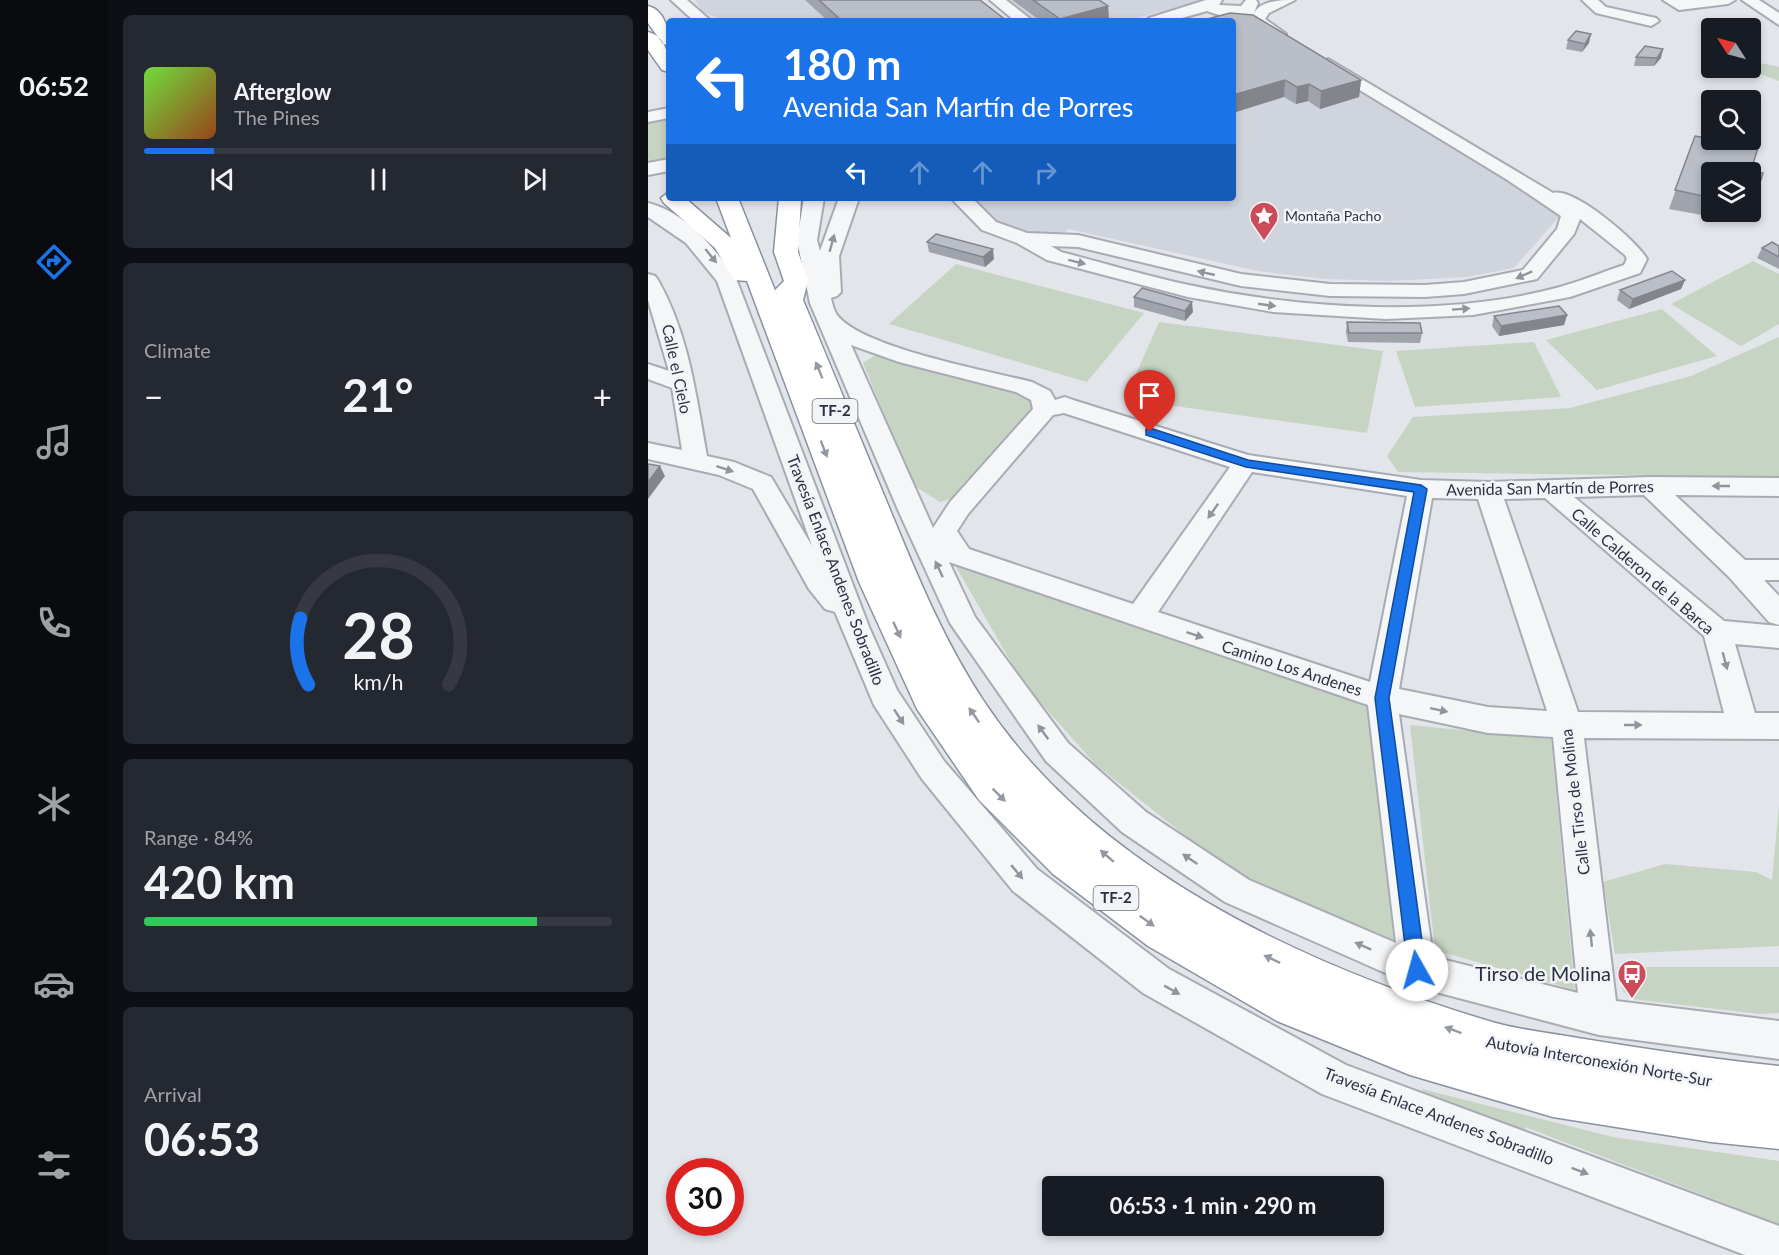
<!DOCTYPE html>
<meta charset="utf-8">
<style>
body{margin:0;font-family:Lato,sans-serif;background:#242831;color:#f1f3f6;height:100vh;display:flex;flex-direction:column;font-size:22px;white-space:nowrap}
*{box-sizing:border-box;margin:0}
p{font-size:20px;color:#9ea1a6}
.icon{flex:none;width:33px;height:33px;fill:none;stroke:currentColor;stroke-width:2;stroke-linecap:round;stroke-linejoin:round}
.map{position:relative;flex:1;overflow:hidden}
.panel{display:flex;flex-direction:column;gap:15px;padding:15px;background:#0d0f14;width:540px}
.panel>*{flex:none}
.hud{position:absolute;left:18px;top:18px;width:570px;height:183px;border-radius:6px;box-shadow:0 3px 9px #0003;background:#1a73e8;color:#fff;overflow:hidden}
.needle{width:39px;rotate:306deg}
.controls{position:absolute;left:1053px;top:18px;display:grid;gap:12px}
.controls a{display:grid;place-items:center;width:60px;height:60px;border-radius:6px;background:#171b24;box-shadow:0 3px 9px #0003;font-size:30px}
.speed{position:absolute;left:18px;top:1158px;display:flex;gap:12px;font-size:30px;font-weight:700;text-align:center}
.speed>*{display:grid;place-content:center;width:78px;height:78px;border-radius:50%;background:#171b24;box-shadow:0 3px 9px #0003;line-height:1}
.speed .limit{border:9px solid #d22;background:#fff;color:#111}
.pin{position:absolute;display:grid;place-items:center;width:51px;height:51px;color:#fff;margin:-62px -26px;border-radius:50% 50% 50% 0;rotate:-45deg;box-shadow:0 0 6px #0007}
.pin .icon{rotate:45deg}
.me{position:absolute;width:66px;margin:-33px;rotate:353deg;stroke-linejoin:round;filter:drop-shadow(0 0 4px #0008)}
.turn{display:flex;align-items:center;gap:21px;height:126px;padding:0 18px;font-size:27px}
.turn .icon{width:78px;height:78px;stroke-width:2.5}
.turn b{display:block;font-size:42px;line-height:51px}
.lanes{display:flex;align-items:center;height:57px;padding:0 18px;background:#0003;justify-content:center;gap:30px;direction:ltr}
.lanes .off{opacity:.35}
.big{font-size:45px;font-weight:700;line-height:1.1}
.panel .widget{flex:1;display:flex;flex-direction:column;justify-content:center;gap:9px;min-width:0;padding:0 21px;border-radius:9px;background:#242831}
.panel .dial{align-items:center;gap:0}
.dial svg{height:156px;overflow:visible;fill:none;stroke:#363941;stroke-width:7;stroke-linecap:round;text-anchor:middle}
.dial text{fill:#f1f3f6;stroke:none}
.song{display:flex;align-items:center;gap:18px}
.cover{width:72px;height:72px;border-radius:9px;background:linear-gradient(135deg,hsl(100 70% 55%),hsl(20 70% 35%))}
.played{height:6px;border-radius:3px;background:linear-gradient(90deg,#1a73e8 15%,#363941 15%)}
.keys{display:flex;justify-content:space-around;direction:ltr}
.heat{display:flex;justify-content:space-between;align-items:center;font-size:33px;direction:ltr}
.charge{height:9px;border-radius:4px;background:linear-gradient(90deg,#34c759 84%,#363941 0)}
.trip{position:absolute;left:394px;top:1176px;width:342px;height:60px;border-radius:6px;background:#171b24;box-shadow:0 3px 9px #0003;font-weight:700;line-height:60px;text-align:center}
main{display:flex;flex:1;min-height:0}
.menu{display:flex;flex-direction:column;width:108px;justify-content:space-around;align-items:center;background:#090b0e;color:#9ea1a6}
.menu .icon{width:42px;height:42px}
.menu .active{color:#1a73e8}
.menu b{font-size:27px;color:#f1f3f6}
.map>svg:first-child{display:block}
</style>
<main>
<nav class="menu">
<b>06:52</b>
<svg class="icon active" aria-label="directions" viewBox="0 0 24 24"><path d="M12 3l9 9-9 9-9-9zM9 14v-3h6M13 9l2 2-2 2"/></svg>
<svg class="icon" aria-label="music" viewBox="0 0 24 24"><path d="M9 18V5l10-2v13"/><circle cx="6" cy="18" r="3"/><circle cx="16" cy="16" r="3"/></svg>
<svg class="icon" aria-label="phone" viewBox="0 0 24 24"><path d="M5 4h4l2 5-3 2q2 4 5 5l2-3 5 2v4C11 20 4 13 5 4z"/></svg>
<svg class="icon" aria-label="climate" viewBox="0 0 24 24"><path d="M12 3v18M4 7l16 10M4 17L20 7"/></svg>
<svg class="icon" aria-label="car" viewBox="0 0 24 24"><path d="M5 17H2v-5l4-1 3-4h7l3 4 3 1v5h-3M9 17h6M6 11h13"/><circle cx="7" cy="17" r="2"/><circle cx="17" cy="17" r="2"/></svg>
<svg class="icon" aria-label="filters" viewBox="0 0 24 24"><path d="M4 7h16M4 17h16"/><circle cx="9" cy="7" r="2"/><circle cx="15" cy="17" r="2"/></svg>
</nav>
<section class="panel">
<div class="widget">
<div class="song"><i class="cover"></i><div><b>Afterglow</b><p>The Pines</p></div></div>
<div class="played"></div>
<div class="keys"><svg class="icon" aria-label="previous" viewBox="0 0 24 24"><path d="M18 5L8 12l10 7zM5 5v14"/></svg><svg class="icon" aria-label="pause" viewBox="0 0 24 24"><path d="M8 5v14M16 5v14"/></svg><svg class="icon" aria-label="next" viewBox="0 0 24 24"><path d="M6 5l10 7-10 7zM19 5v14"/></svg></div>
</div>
<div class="widget"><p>Climate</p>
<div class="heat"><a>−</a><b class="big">21°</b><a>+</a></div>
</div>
<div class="widget dial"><svg viewBox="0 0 100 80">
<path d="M14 69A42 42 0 1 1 86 69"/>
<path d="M14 69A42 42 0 0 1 10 35" stroke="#1a73e8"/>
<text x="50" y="56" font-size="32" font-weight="700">28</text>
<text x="50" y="72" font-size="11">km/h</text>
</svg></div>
<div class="widget"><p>Range · 84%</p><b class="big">420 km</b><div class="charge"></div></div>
<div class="widget"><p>Arrival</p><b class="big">06:53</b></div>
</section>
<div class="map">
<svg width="1131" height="1255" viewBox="0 0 1131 1255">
<rect width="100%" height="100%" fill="#e2e5ea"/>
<path fill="#d0d4dc" d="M47 0H330L356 21H76L54 11Z
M360 0H558L477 21H388Z
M585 25 609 29 917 210 866 268 819 277 742 281 677 279 610 271 420 229 414 235 369 232 345 218 326 198H585Z"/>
<path fill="#c7d4c3" d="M1103 61 1131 67V81L1099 69 1102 68Z
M21 118V160L0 165V121Z
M1105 261 1131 274V324L1093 346 1023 304Z
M308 264 496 313 439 382 241 324Z
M1014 309 1069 356 949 390 898 340Z
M511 322 735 351 719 433 477 399Z
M1131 337V477L750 472 739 456 765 417 922 408 1043 376Z
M886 342 913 397 767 407 748 351Z
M228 355 386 398 389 407 306 498 292 502 265 485 215 363Z
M307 565 720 705 746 944 577 867 448 765 375 683Z
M762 725 903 739 927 990 787 950Z
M1131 806V946L967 954 955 882 1017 864 1108 872 1124 880Z
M969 967H1131V1013L1111 1014 984 999 975 991Z
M774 1089 965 1137 1131 1161V1224L877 1127 876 1137 775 1100Z"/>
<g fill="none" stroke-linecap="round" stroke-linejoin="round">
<g stroke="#a7acb4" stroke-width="4">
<path id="minor" d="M23 0H39L63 21H46Z
M342 0H358L385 21H367Z
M558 0H574L571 5 593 6 598 0H608L610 3 606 13C614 0 633 0 647 0L621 13 617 19 638 34 630 39 586 16 577 17 559 11 523 21H498L501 18Z
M934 0H950L958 7 1008 18 1011 21 1003 26 948 13Z
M1015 0H1087L1080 4 1031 10Z
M1094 0H1111L1131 13V25Z
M680 59 905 193C926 187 989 241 999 259L992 273 922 297 825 315 738 319 625 312 540 297 399 260 369 243 334 230 303 198H324L348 222 379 233 430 235 593 274 682 284 777 285 816 282 875 270 909 229 913 216 858 179 674 67 672 64ZM932 219 977 255 979 259 976 265C955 272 933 281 912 287 797 318 656 310 541 285 498 276 456 263 413 252L403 246 430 247 593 286 682 296 777 297 816 294 889 279 926 234Z
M21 108V118L0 122V112Z
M21 159V171L0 175V163Z
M156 198H176L169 240 172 251 191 198H211L191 256 193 292 189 296 183 298C184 303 186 311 189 315 214 348 341 371 384 382L402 391 407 400 417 397 425 400 600 455 773 480 840 482 1002 477 1131 478V496L1027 495 1097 560H1131V580H1116L1131 596V625L1121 622 1081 577 996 495 926 497 1076 621 1131 626V648L1087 644 1107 713H1131V739L936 738 968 1001 1131 1021V1059L951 1035 769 987 577 902 474 832 398 761 302 623 251 512 162 303 149 240ZM203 345 251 362 368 392 383 400 385 409 302 502 285 528ZM416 413 582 467 485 604 321 549 309 531 320 514 405 415ZM604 472 759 496 722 682 510 612ZM784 498 830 499 899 711 840 707 751 689ZM897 498 1056 636 1076 713 930 712 856 499ZM301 562 720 705 748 943 601 880 498 812 420 743 327 617ZM751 714 840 733 905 737 930 993 785 957Z
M0 203C39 213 68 249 89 281L221 627 249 690 296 761 389 869 521 969 698 1065 1131 1226V1255H1097L674 1094 495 993 365 891 274 779 226 705 187 612 177 609 161 589 105 489 71 475 0 459V443L34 450 24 388 0 379V364L21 371 0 300V274L7 276 10 280C41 335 48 395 59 456L86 462 123 477 164 546 69 281 38 243 0 217Z"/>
</g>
<g stroke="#8a92a0" stroke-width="3">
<path id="highway" d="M0 6C17 10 21 31 21 45L15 44 0 23Z
M0 32C18 36 21 56 21 72L14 70 0 50Z
M21 192V198H37L83 238 68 198H90L130 298 127 290 136 281 126 252 131 198H153L150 252 160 281 155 300C183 367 210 433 238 500 266 568 294 638 335 700 446 869 656 966 844 1022 872 1030 902 1033 930 1038 997 1049 1063 1059 1131 1066V1149L1063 1142 905 1117 762 1075 629 1021 500 946 405 874 331 800 269 709 211 582 99 281 86 280 67 248 16 203 13 198Z"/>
</g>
<use href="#minor" fill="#f5f6f8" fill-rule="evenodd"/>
<use href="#highway" fill="#fff" fill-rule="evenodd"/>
</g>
<path fill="#9fa3ab" d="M157 0H332L359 21H180Z
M364 0H451L460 6 461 21H393Z
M585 21 713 80 711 97 672 109 660 101 648 104 636 97Z
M920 40 941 43 934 52 918 49Z
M988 57 1013 58 1006 66H986Z
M1047 136 1103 170 1113 180 1106 199 1102 198V172H1064V212H1091L1087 222 1067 218 1066 222 1053 219 1054 215 1021 209Z
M279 242 346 259 337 267 281 252Z
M1131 246V269L1109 258 1114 248Z
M1037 280 1033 289 981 309 969 300 972 290Z
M486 297 545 312 537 321 486 307Z
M919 315 916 325 851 336 844 326 846 316Z
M699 322 774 333 772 343 700 342 698 332Z"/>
<path fill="#82858b" d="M460 6 461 21H412V19Z
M943 34 941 43 934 52 937 44Z
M1015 49 1013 58 1006 66 1009 58Z
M637 80 636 97 585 113V95Z
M713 80 711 97 672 109 673 91Z
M661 84 660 101 648 104 649 87Z
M345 249 346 259 337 267 335 257Z
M1037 280 1033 289 981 309 985 299Z
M544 302 545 312 537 321V311Z
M919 315 916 325 851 336 853 326Z
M12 466 17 476 0 499V482Z"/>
<path fill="#b9bec7" stroke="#82858b" stroke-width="1.5" d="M171 0H332L359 21H194Z
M385 0H451L460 6 412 19Z
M582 13 605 15 713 80 673 91 661 84 649 87 637 80 585 95V21H552Z
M928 31 943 34 937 44 920 40Z
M997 46 1015 49 1009 58 988 57Z
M1047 136 1110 148 1103 170 1115 173 1113 180 1102 178V172H1064V201L1059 200 1060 197 1027 190Z
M288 234 345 249 335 257 279 242Z
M1124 242 1131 246V257L1114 248Z
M1024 271 1037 280 985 299 972 290Z
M494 288 544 302 537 311 486 297Z
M911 306 919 315 853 326 846 316Z
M699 322 772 323 774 333H701Z
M0 464 12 466 0 482Z"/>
<defs><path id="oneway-solid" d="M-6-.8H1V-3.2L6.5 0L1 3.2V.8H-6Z" transform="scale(1.5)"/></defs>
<g fill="#90949d">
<use href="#oneway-solid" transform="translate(184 243) rotate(-75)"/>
<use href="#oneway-solid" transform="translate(63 256) rotate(51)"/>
<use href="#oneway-solid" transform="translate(429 262) rotate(14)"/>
<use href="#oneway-solid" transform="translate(558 273) rotate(-167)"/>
<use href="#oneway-solid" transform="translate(876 275) rotate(156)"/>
<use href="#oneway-solid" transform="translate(619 305) rotate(8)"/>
<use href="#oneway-solid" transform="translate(813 309) rotate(-4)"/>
<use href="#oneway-solid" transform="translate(77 469) rotate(18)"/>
<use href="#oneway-solid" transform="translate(1073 486) rotate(-180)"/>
<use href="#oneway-solid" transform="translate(565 511) rotate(125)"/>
<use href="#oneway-solid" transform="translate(291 569) rotate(-115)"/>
<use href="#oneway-solid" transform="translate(547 635) rotate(18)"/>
<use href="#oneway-solid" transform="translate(1077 661) rotate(75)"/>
<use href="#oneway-solid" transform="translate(791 710) rotate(12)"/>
<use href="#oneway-solid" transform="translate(251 717) rotate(57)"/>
<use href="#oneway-solid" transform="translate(985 725)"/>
<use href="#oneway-solid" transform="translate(395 732) rotate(-126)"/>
<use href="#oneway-solid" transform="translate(542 859) rotate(-146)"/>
<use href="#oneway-solid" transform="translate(369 872) rotate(50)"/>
<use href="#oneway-solid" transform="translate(943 938) rotate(-96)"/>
<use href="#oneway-solid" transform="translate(715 946) rotate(-156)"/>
<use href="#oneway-solid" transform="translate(524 990) rotate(29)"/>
<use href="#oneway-solid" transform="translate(932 1171) rotate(21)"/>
</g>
<g fill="#9498a0">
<use href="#oneway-solid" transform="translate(171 370) rotate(-112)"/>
<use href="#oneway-solid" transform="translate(176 449) rotate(69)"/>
<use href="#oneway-solid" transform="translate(249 630) rotate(65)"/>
<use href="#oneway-solid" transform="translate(326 715) rotate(-125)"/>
<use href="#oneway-solid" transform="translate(351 795) rotate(45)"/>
<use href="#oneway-solid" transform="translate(459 856) rotate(-139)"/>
<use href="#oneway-solid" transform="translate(499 921) rotate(36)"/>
<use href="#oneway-solid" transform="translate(624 959) rotate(-155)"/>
<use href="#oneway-solid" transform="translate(805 1030) rotate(-160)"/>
</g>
<path fill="#1a73e8" stroke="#114b97" stroke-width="1.5" d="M502 428 600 460 773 485 779 489 741 698 778 970 775 976 769 978 763 976 760 970 727 698 766 492 598 467 498 435V429Z"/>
<defs>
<g id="sight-pin" transform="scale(1.5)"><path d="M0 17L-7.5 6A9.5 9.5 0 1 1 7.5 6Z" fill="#cc4a5a" stroke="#f2f4f7"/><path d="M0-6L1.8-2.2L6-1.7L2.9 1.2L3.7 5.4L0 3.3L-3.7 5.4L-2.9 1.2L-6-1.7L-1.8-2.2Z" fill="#fff"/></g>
<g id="bus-pin" transform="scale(1.5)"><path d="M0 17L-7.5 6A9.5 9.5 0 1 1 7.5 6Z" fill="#cc4a5a" stroke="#f2f4f7"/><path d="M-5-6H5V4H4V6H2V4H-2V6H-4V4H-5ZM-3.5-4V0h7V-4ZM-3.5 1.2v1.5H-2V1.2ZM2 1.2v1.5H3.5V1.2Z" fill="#fff"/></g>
</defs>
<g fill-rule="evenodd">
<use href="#sight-pin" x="616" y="216"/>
<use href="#bus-pin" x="984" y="974"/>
</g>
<g text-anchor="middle" stroke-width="5" stroke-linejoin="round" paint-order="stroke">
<g font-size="14" fill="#2a3242" stroke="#f2f4f7" text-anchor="start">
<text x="637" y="221">Montaña Pacho</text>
</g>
<g fill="#f2f4f7" stroke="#666c78" stroke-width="1.5">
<rect x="164.5" y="399" width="45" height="24" rx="4.5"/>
<rect x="445.5" y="886" width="45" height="24" rx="4.5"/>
</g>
<g font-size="15" font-weight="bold" fill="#2a3242">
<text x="187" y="416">TF-2</text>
<text x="468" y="903">TF-2</text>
</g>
<g font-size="16" fill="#2a3242" stroke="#f2f4f7">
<text transform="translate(29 369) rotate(78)" y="6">Calle el Cielo</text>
<text transform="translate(902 488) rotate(-1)" y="6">Avenida San Martín de Porres</text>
<text transform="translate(188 570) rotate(69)" y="6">Travesía Enlace Andenes Sobradillo</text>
<text transform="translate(995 571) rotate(41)" y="6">Calle Calderon de la Barca</text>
<text transform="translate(644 668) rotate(18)" y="6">Camino Los Andenes</text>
<text transform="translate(927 802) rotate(-97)" y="6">Calle Tirso de Molina</text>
<text transform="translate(951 1061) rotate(10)" y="6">Autovía Interconexión Norte-Sur</text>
<text transform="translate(791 1116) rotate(21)" y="6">Travesía Enlace Andenes Sobradillo</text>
</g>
<g font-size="20" fill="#2a3242" stroke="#f2f4f7" text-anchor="end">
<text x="963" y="981">Tirso de Molina</text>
</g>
</g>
</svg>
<div class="controls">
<a><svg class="needle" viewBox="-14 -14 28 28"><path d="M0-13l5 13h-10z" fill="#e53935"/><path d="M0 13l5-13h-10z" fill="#9ea1a6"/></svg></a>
<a><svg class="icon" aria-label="search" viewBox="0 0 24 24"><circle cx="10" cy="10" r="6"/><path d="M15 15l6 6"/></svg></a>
<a><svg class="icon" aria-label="layers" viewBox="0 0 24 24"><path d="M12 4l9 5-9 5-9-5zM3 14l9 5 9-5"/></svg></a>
</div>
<div class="speed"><div class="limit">30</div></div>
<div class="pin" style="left:502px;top:432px;background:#d93025"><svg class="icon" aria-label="arrive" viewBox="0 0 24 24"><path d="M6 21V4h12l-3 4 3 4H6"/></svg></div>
<svg class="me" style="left:769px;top:970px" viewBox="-20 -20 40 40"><circle r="19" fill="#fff"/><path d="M0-13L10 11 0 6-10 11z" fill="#1a73e8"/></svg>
<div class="trip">06:53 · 1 min · 290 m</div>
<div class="hud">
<div class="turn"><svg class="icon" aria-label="left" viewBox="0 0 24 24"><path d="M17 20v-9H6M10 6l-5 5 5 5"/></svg><div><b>180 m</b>Avenida San Martín de Porres</div></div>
<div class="lanes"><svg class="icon" aria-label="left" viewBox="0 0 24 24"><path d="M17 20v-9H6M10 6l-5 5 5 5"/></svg><svg class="icon off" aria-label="ahead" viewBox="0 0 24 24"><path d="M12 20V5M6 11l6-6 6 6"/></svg><svg class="icon off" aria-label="ahead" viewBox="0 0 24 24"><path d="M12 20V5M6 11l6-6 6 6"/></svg><svg class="icon off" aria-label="right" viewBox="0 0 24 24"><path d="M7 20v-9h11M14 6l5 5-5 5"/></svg></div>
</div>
</div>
</main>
